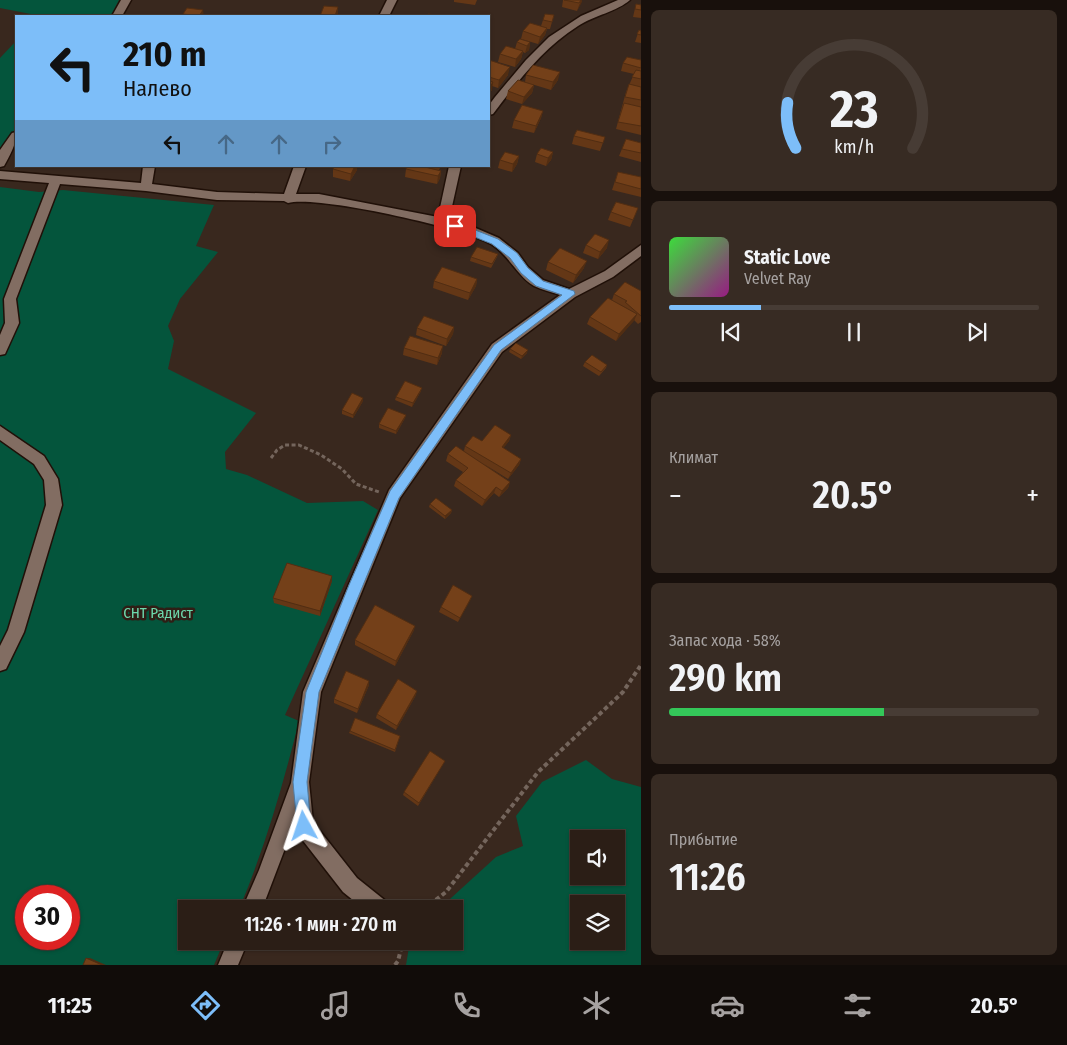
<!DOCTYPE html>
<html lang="ru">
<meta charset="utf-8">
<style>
body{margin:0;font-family:"Fira Sans Condensed",sans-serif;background:#372b23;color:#f1f3f6;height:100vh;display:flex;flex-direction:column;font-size:19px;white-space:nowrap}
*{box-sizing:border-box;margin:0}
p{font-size:16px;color:#a6a2a1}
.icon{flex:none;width:28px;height:28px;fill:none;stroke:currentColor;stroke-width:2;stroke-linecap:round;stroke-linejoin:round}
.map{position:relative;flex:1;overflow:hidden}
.panel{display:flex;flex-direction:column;gap:10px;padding:10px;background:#18100c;width:426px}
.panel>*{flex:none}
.banner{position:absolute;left:15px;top:15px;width:475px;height:152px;border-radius:0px;box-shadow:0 1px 4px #0004,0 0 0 1px #473c35;background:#7dbef9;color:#111;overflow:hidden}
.tools{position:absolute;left:570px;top:830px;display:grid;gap:10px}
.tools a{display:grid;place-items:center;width:55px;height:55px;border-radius:0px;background:#2b1e16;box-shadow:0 1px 4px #0004,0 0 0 1px #473c35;font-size:25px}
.speed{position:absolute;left:15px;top:885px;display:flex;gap:10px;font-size:25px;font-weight:700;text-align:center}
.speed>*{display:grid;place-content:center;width:65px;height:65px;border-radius:50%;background:#2b1e16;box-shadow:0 1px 4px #0004,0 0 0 1px #473c35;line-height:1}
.speed .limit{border:8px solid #d22;background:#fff;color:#111}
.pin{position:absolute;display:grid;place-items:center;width:42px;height:42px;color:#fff;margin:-21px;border-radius:10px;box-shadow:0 2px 8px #0006}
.me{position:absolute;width:55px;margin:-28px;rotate:355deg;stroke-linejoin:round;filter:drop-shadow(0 0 4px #0008)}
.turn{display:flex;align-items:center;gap:18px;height:105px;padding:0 25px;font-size:22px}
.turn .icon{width:65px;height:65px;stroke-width:2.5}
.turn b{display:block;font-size:35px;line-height:42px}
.lanes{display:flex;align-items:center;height:48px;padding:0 25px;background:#0003;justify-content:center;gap:25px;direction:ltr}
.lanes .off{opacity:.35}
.big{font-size:38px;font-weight:600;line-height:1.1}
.panel .tile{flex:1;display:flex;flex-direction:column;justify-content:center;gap:8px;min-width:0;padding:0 18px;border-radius:8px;background:#372b23}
.panel .dial{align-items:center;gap:0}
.dial svg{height:130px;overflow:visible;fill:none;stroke:#473c35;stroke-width:7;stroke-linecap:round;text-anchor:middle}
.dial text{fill:#f1f3f6;stroke:none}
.song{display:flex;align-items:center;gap:15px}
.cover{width:60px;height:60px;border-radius:8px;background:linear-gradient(135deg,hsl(120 70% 55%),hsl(310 70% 35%))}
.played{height:5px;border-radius:2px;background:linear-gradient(90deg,#7dbef9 25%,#473c35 25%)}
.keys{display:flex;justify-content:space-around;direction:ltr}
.heat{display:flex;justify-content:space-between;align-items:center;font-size:28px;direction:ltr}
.charge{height:8px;border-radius:4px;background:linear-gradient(90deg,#34c759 58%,#473c35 0)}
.trip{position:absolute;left:178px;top:900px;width:285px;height:50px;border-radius:0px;background:#2b1e16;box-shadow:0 1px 4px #0004,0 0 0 1px #473c35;font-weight:600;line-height:50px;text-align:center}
.menu{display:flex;height:80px;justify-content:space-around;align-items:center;background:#110c09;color:#a6a2a1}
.menu .icon{width:35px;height:35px}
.menu .selected{color:#7dbef9}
.menu b{font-size:22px;color:#f1f3f6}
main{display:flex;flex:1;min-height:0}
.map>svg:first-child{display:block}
</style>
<main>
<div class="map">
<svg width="641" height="965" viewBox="0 0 641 965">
<rect width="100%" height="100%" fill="#39281e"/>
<path fill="#04553c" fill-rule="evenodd" d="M0 0H119L111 16H41L0 8Z
M16 41V130L0 149V58Z
M0 187 39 192 63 190 214 205 196 246 218 252 180 299 168 326 174 341 168 369 256 413 225 452 226 469 247 475 307 503 363 501 378 510 285 715 299 721C283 785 265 848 239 909H186V941H224L214 965H0ZM26 896H69V939H26Z
M586 760 612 779 641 787V965H406L410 941H454V909H439L496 857 523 846 516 816 542 782ZM579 839H616V876H579ZM579 904H616V941H579Z"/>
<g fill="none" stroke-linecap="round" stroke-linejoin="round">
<g stroke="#201008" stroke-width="3">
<path id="minor" d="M121 0H131L122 16H112Z
M387 0H397L389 16H379Z
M618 0H630C618 11 593 16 578 26 543 48 518 81 493 114L489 115V105L495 97 526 60 549 37 581 16Z
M16 132C17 143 10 155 4 166L0 167V150L12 133Z
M143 166H155L152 184 217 192 284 194 294 166H306L296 194H319L438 217 449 166H461L449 220 471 226 499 238 518 253 528 267 543 280 569 289 605 271 641 245V256L613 277 575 297 502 352 400 498 321 692 309 782 313 822 357 878 387 902 390 909H364L343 892 297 833 294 825 262 909H242L259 870 291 783 303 692 389 490 492 344 560 295C552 292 542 290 534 286 517 276 509 255 491 244 464 228 317 195 288 203L284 201 217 200 146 191 60 184 16 299 19 323 5 354 0 355V335L5 323 4 299 49 183 0 179V171L141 183Z
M0 426 44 456 58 479 62 505 24 632 6 669 0 671V646L8 630 46 505 44 480 34 464 0 440Z
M228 941H248L238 965H218Z"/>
</g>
<path stroke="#74655c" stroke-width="3" stroke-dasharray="4 2.5" stroke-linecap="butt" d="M271 458 277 450 285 445H299L321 455 342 469 356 484 379 492"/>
<path stroke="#74655c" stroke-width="4" stroke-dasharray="4.5 3" stroke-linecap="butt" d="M424 909 446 892 538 772 623 692 641 665
M395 965 398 961 403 941"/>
<use href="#minor" fill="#826d62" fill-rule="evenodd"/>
</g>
<path fill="#643716" d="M454 0H477L475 5 454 2Z
M563 0H582L577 11 562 7Z
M636 4 641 5V18L633 17Z
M183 14 204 16H183Z
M545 14 554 15 550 29H547L545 35 538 44 521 39 523 31 541 26Z
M639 30 641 31V43L635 42Z
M517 42H530L529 50 525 53 523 52 521 59 515 67 498 62 500 54 515 49Z
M489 60 508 75 498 88 492 86V90L489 94Z
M641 60V135L616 129 626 92 634 74 621 71 623 63Z
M526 75 558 80 551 90 528 83 534 85 532 93 522 104 506 99 508 91 525 82Z
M543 111 541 118 534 133 512 128 514 120Z
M574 136 605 137 600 151 572 144Z
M626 139 641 143V162L619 156Z
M553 152 551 160 546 166 535 162 537 154Z
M519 156 517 164 512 172 498 168 500 160Z
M335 166H357V170L350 181 333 177V169Z
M424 166H441L439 170 441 171 440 178 437 184 405 177 406 169 424 167Z
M618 172 641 177V197L612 190Z
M638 208 630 227 608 220 611 212Z
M586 245 607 248 598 259 583 253Z
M498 254 497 257 491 268 470 261 471 257Z
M548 262 584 268 573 283 546 270Z
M477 279 476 286 468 300 433 288 434 281Z
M641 291V322L638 324 634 320 616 341 587 324 590 317 612 300 614 294Z
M454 327 453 334 446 346 416 335 417 328Z
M404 348 442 353 437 365 403 355Z
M510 349 527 353 521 359 509 352Z
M585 362 607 365 606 368 599 376 583 366Z
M421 391 412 407 395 400 396 397Z
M363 401 353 418 342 414V410Z
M406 415 405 418 396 434 379 428V424Z
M511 435 509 441 503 448 521 459 519 465 508 479 484 464 510 482 508 488 499 497 494 493 482 506 454 486 456 480 463 472 446 461 448 454 464 451 465 446Z
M430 504 452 510 451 513 445 519 429 507Z
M332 581 320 616 274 603 273 598Z
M472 596 458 622 439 612 441 607Z
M414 630 395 666 355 645V640Z
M369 681V685L357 713 334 703V699Z
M416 695 396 730 376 718 377 714Z
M350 731 400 736 395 752 349 733Z
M445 761 418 806 403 795 404 792Z"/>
<path fill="#512d12" d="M581 0H582V2L577 11Z
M338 7V16H335Z
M203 10 204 16H199Z
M547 28 545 35 538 44 540 37Z
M530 42 529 50 525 53 527 46Z
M523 51 521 59 515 67 516 59Z
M510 67 508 75 498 88 499 80Z
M560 72 558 80 551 90 553 82Z
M493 82 492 90 489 94V89Z
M534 85 532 93 522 104 524 97Z
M543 111 541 118 534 133 536 126Z
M553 152 551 160 546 166 548 158Z
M519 156 517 164 512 172 513 164Z
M355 166H357V170L350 181 351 174Z
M441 171 440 178 437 184 438 176Z
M609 240 607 248 598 259 600 252Z
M587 261 584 268 573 283 576 275Z
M477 279 476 286 468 300 470 293Z
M637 314 634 321 616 341 619 334Z
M454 327 453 334 446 346 447 339Z
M443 346 442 353 437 365 438 358Z
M528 350 527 353 521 359 522 356Z
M422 388 421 391 412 407 413 403Z
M363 398V401L353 418V415Z
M406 415 405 418 396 434V431Z
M511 435 509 441 499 454 502 447Z
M521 459 519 465 508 479 511 473Z
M510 482 508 488 499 497 502 491Z
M496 487 494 493 482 506 485 500Z
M452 510 451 513 445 519V516Z
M332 576V581L320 616V611Z
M472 596 470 601 458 622 460 618Z
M415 626 414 630 395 666 396 661Z
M369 681V685L357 713 358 709Z
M417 691 416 695 396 730 397 726Z
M86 958H90L106 965H102Z"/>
<path fill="#744019" stroke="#512d12" d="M564 0H581L579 3Z
M636 4 641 5V10L635 9Z
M324 6 338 7 335 16H320Z
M187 8 203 10 199 16 183 14Z
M428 14 444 16H426Z
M545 14 554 15 552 22 543 20Z
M530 23 547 28 540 37 523 31Z
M639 30 641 31V35L637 34Z
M520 39 530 42 527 46 517 42Z
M506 46 523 51 516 59 500 54Z
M627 57 641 60V68L623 63Z
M489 60 510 67 499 80 489 77Z
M533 65 560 72 553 82 526 75Z
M636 70 641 71V79L632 77Z
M518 80 534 85 524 97 508 91Z
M489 81 493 82 489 89Z
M629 84 641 87V100L625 97Z
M624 103 641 107V126L618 122Z
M522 105 543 111 536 126 514 120Z
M577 130 605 137 603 143 574 136Z
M626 139 641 143V153L622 149Z
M541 148 553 152 548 158 537 154Z
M505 152 519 156 513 164 500 160Z
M335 166H355L351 174 333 169Z
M407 166H421L441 171 438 176 406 169Z
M618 172 641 177V189L615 182Z
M616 202 638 208 633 220 611 212Z
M595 234 609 240 600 252 586 245Z
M477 247 498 254 492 264 471 257Z
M560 248 587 261 576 275 548 262Z
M442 267 477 279 470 293 434 281Z
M625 282 641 291V316L625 302 627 301 614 294Z
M608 298 637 314 619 334 590 317Z
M424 316 454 327 447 339 417 328Z
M410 336 443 346 438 358 404 348Z
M516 343 528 350 522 356 510 349Z
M592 355 607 365 601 372 585 362Z
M405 381 422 388 413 403 396 397Z
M352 393 363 398 353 415 342 410Z
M388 408 406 415 396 431 379 424Z
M495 425 511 435 502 447 521 459 511 473 465 446 473 436 482 441Z
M456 446 510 482 502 491 496 487 485 500 456 480 468 468 448 454Z
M436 498 452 510 445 516 430 504Z
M287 563 332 576 320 611 273 598Z
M453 585 472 596 460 618 441 607Z
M375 605 415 626 396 661 355 640Z
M346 671 369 681 358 709 334 699Z
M398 679 417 691 397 726 377 714Z
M355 718 400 736 395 750 350 731Z
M430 751 445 761 419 803 404 792Z
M86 958 102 965H83Z"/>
<path fill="#7dbef9" stroke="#517ca2" d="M455 222 498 239 517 253 528 268 543 281 574 291 575 294 501 350 399 498 319 692 307 782 311 826 309 831 304 833 299 831 297 826 293 782 306 692 349 585 390 491 494 345 562 295 536 286 521 273 510 258 492 244 452 228 450 226Z"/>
<g text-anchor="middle" stroke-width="5" stroke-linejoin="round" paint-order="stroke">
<g font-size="15" fill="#6dd8ac" stroke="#2f1e15">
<text x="158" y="618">СНТ Радист</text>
</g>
</g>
</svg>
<div class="tools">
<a><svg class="icon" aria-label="sound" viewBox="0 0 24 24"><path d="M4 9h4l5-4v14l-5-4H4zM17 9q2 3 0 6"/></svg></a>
<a><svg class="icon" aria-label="layers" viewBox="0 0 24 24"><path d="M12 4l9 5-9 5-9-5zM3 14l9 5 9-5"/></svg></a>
</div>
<div class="speed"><div class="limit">30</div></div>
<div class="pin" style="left:455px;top:226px;background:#d93025"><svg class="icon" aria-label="arrive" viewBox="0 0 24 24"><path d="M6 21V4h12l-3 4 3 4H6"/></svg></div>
<svg class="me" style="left:304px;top:826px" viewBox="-20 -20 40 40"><path d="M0-17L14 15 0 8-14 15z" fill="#7dbef9" stroke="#fff" stroke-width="4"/></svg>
<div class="trip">11:26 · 1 мин · 270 m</div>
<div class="banner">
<div class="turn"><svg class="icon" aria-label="left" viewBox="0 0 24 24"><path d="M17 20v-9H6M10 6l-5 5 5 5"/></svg><div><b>210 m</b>Налево</div></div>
<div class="lanes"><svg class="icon" aria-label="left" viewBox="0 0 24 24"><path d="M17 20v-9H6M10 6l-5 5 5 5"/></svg><svg class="icon off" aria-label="ahead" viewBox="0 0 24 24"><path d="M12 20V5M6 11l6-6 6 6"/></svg><svg class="icon off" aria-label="ahead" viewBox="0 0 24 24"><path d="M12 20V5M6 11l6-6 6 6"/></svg><svg class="icon off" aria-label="right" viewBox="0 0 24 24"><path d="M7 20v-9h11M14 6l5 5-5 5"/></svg></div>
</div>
</div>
<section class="panel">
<div class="tile dial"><svg viewBox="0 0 100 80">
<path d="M14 69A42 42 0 1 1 86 69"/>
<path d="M14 69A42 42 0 0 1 9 41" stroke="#7dbef9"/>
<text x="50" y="56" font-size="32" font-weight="700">23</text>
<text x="50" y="72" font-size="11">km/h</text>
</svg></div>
<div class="tile">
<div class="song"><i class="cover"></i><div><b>Static Love</b><p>Velvet Ray</p></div></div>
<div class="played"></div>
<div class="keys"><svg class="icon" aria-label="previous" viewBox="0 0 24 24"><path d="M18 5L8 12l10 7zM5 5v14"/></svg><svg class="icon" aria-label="pause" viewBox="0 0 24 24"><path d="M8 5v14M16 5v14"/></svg><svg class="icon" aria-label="next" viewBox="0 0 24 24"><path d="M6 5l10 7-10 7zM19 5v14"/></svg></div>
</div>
<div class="tile"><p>Климат</p>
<div class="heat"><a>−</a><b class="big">20.5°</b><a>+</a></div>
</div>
<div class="tile"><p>Запас хода · 58%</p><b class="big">290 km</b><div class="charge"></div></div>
<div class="tile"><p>Прибытие</p><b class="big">11:26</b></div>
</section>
</main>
<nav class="menu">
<b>11:25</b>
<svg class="icon selected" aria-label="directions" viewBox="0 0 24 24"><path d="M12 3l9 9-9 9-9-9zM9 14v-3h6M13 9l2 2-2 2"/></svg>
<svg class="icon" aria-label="music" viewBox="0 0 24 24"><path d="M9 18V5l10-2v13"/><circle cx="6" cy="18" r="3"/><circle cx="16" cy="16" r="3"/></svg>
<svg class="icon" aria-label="phone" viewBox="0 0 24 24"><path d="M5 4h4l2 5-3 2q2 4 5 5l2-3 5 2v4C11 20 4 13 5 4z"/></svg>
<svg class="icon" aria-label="climate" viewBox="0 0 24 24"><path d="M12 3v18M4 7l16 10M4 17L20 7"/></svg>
<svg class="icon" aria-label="car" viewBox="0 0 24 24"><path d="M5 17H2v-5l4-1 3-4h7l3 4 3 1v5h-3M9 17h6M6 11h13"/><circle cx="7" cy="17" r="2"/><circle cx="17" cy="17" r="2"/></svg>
<svg class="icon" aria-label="filters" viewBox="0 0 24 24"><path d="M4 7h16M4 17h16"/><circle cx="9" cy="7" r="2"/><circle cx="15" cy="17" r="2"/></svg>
<b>20.5°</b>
</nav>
